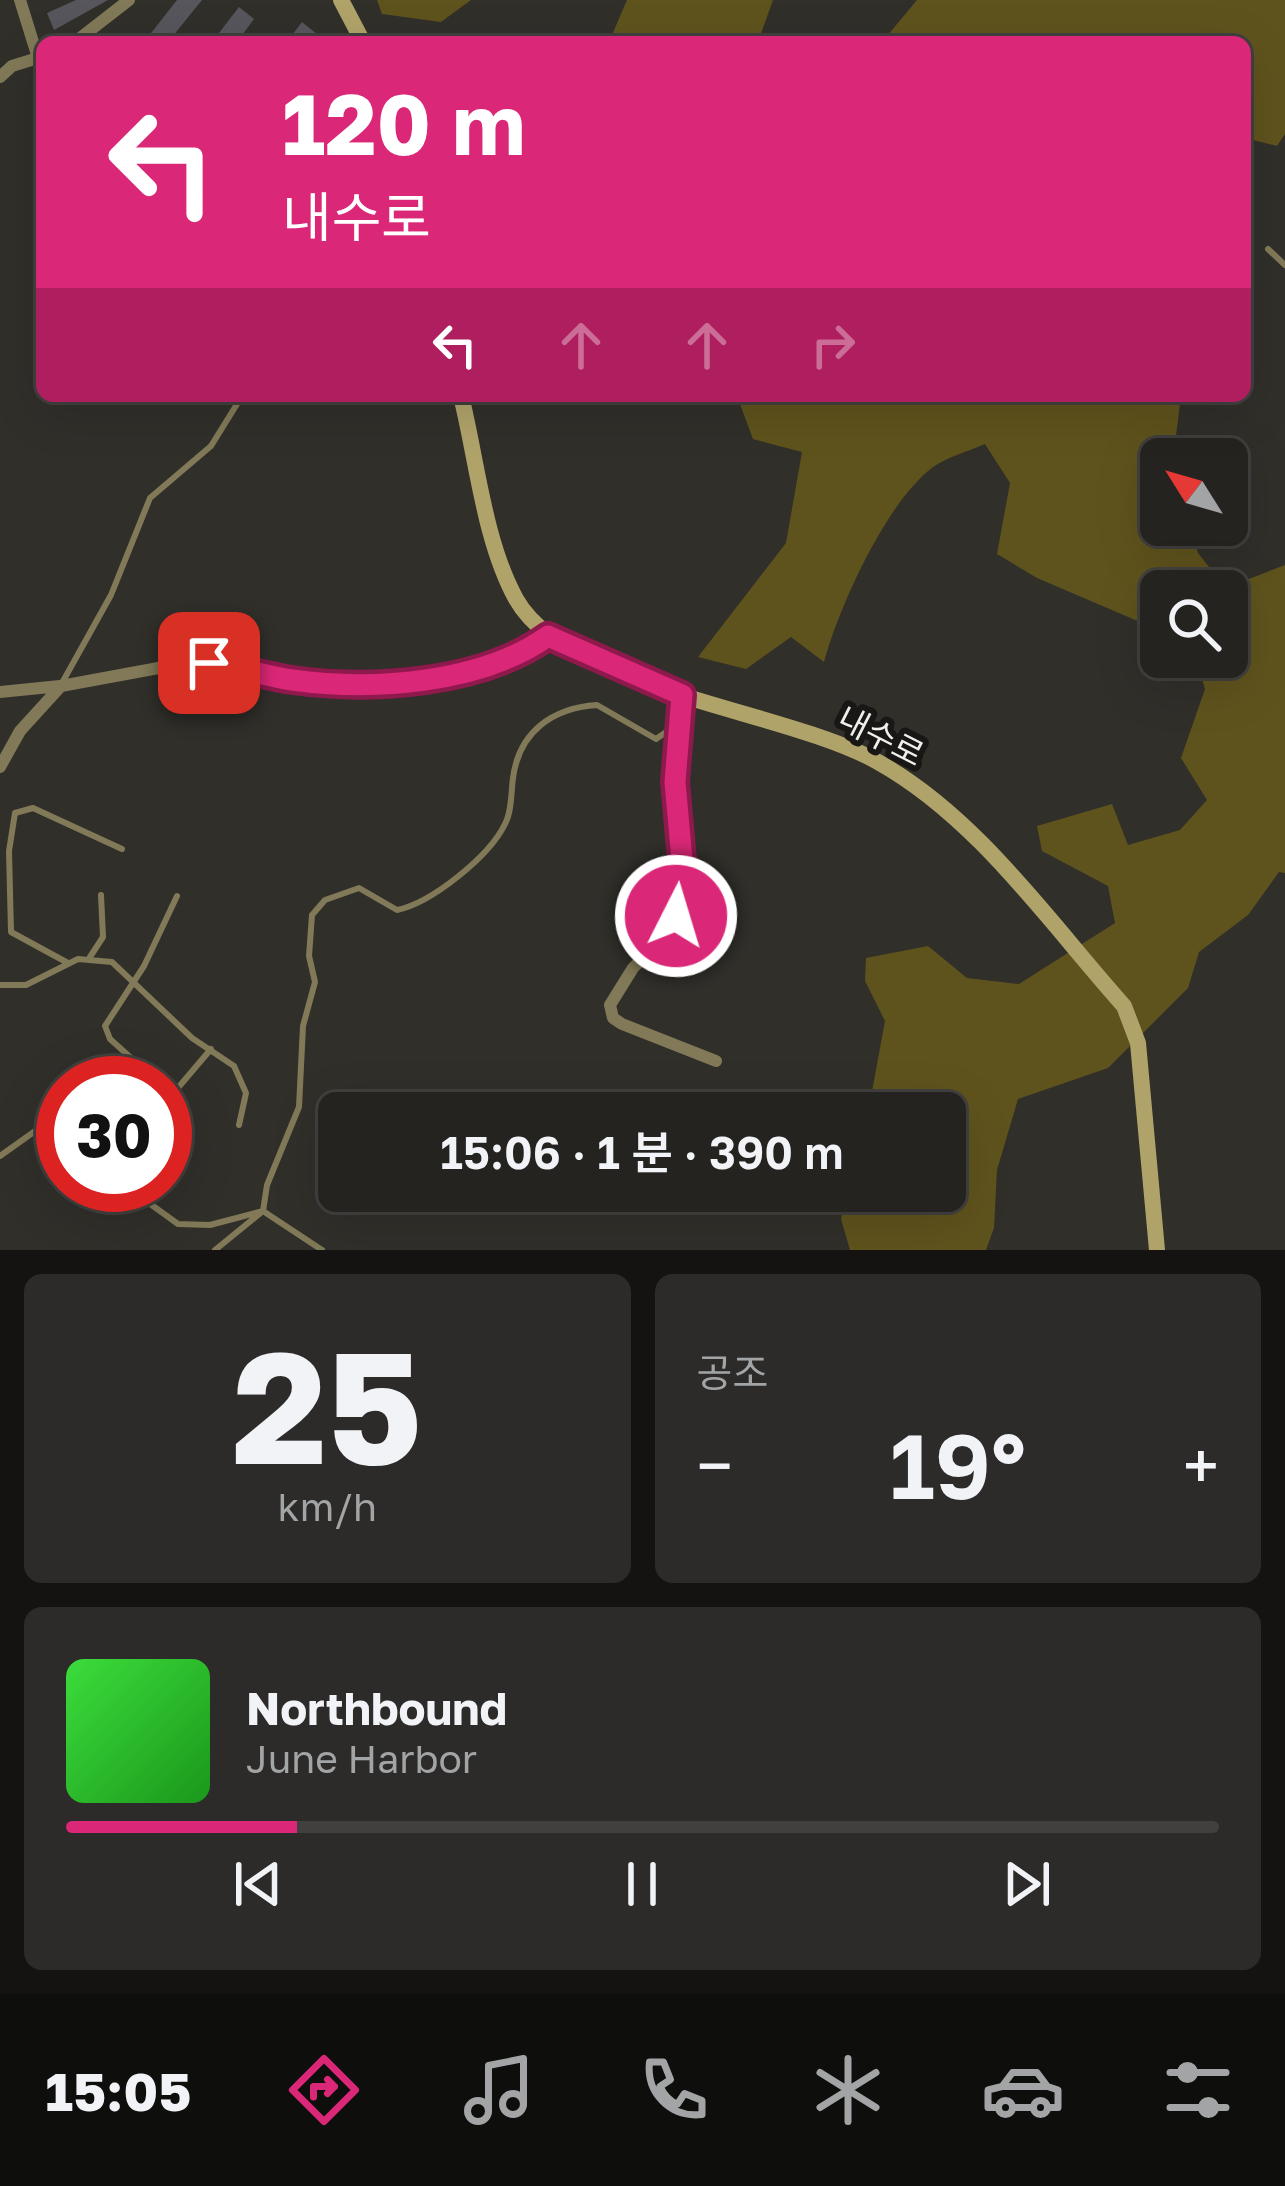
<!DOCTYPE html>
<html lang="ko">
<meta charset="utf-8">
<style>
body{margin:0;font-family:"Golos Text","Noto Sans KR",sans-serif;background:#2c2b29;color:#f1f3f6;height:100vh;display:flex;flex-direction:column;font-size:45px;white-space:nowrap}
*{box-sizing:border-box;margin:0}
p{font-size:39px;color:#a3a4a5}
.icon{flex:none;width:66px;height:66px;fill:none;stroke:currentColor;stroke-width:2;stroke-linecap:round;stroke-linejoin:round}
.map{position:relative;height:1250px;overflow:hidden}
.drawer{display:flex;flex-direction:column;gap:24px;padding:24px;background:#141312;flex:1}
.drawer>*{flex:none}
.hud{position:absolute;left:36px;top:36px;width:1215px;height:366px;border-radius:18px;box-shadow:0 12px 48px #0002,0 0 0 3px #41403e;background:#db2777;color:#fff;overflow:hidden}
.needle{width:78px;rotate:307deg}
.controls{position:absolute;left:1140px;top:438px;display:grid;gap:24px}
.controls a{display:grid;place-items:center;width:108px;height:108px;border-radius:18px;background:#242320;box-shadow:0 12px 48px #0002,0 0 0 3px #41403e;font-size:60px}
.speed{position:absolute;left:36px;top:1056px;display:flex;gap:24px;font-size:60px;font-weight:700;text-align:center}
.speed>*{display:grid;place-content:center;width:156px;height:156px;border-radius:50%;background:#242320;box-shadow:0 12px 48px #0002,0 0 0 3px #41403e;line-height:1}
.speed .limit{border:18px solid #d22;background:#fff;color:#111}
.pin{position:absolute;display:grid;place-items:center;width:102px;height:102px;color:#fff;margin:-51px;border-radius:24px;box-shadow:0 6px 18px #0006}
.me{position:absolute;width:132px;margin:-66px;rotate:5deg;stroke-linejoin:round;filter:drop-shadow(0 0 9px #0008)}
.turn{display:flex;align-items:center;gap:42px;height:252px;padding:0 48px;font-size:54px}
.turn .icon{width:156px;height:156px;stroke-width:2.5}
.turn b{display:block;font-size:84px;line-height:102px}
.lanes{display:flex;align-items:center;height:114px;padding:0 48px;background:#0003;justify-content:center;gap:60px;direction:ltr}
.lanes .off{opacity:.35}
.big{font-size:90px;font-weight:600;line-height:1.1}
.drawer .card{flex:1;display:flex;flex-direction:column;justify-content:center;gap:18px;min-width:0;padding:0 42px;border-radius:18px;background:#2c2b29}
.drawer .dial{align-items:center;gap:0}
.dial b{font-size:156px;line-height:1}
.song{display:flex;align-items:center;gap:36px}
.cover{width:144px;height:144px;border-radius:18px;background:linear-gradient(135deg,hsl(120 70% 55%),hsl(120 70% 35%))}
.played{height:12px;border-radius:6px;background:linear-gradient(90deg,#db2777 20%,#41403e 20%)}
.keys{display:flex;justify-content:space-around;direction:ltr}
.heat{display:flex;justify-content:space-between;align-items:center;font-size:66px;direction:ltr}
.drawer .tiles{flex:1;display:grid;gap:24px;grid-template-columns:1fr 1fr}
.card:last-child{grid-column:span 2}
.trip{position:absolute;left:318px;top:1092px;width:648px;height:120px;border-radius:18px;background:#242320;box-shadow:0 12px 48px #0002,0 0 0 3px #41403e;font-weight:600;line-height:120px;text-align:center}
.tab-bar{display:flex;height:192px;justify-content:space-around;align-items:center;background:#0e0e0d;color:#a3a4a5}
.tab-bar .icon{width:84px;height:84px}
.tab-bar .current{color:#db2777}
.tab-bar b{font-size:54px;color:#f1f3f6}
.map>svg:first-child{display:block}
</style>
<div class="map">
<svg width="1285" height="1250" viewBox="0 0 1285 1250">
<rect width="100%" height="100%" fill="#302f2a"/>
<path fill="#5f531d" d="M377 0H471L441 22 382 14Z
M627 0H773L758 42H609Z
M917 0H1285V134L1277 146 1245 138V42L1214 38 882 42Z
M737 396H1181L1173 459H1161V525H1189L1198 553 1226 588 1285 565V873L1279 872 1248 915 1199 952 1188 988 1108 1068 1018 1099 997 1170 994 1228 986 1250H850L841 1219 848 1191H945V1113H868L885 1021 865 981 866 958 928 946 967 978 1019 984 1115 923 1108 886 1042 851 1037 826 1112 804 1128 845 1180 830 1207 800 1181 758 1205 689 1195 657H1227V591H1161V631L1037 578 997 554 1010 483 985 444C969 451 947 457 933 467 886 502 839 607 824 662L791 637 746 669 698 657 786 543 802 452 753 439Z"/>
<path fill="#57565c" d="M76 0H108L54 30 47 13Z
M177 0H202L168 42H144Z
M239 7 254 19 237 42H212Z
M302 22 317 34 311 42H287Z"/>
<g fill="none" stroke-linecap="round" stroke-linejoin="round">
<path stroke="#817957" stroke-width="6" d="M1268 249 1285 265
M62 683 111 595 150 498 211 446 242 396
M90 957 103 937 101 895
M68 963 11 932 9 851 15 813 33 808 122 849
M0 985H26L78 959 112 962 192 1038 234 1066 246 1093 239 1125
M159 1083 110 1039 105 1026 144 966 177 896
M165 1088 177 1089 211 1049
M0 1156 45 1124 63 1132
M124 1185 178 1224 210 1225 263 1211 322 1250
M215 1250 263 1211 267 1185 299 1107 303 1026 315 982 309 956 312 915 325 900 359 888 397 910C431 903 489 857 505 824 512 811 511 792 513 778 519 732 552 708 597 705L656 739 678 724"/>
<path stroke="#817957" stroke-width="12" d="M20 0 38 58
M75 42 129 0
M0 77 12 66 41 57
M0 692 60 686
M682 695 675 782 682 896 669 933 633 968 610 1005 613 1018 622 1024 716 1061
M0 767 20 731 61 686 191 662 312 682 445 675 500 662 548 636"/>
<path stroke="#b0a36a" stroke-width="16" d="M341 0 363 42
M461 396C477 460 484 541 516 599 568 691 787 710 878 762 977 817 1049 922 1124 1006L1138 1043 1157 1250"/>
</g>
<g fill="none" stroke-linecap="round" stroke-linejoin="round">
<g stroke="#8e194d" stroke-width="30">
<path id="route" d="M209 663C237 666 264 676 292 680 372 691 481 684 548 636L682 695 675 782 683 871 676 916"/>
</g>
<use href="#route" stroke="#db2777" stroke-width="21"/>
</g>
<g text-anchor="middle" stroke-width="12" stroke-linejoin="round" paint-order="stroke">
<g font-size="33" fill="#efefec" stroke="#181715">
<text transform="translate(881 736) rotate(27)" y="12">내수로</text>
</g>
</g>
</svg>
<div class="controls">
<a><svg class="needle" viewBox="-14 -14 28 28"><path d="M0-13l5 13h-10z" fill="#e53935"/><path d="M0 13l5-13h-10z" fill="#a3a4a5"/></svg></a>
<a><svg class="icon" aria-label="search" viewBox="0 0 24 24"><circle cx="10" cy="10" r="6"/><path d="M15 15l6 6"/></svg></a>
</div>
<div class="speed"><div class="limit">30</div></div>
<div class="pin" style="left:209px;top:663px;background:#d93025"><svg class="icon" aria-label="arrive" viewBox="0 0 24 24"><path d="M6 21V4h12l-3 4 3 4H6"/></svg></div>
<svg class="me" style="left:676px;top:916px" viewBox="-20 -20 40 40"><circle r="17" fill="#db2777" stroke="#fff" stroke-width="3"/><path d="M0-11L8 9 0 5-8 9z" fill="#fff"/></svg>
<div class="trip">15:06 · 1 분 · 390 m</div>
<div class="hud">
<div class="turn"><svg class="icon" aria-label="left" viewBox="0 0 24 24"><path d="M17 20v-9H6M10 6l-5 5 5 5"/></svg><div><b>120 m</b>내수로</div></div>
<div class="lanes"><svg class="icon" aria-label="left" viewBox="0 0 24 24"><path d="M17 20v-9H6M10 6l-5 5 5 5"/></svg><svg class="icon off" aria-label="ahead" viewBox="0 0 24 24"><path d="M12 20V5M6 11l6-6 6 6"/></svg><svg class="icon off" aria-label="ahead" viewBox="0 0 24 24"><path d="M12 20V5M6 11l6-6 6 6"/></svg><svg class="icon off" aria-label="right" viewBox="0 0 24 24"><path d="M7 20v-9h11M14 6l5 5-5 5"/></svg></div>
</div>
</div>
<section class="drawer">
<div class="tiles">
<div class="card dial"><b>25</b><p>km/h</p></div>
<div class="card"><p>공조</p>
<div class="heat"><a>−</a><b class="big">19°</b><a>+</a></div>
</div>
<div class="card">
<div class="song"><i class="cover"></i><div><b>Northbound</b><p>June Harbor</p></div></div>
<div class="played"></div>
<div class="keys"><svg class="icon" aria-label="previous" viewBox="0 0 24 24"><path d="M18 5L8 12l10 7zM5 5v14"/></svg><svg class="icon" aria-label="pause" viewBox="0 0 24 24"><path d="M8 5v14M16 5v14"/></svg><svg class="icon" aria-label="next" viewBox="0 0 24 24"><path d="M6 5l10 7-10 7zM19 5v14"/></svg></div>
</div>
</div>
</section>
<nav class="tab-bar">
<b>15:05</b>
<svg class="icon current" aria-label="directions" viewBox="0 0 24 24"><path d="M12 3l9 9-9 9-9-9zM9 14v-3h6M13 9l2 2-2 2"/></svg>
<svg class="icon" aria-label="music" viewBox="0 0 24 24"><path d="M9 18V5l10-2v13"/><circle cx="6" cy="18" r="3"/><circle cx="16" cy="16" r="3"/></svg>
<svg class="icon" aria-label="phone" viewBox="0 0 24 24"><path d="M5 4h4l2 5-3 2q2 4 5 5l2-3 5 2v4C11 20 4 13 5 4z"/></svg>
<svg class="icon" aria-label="climate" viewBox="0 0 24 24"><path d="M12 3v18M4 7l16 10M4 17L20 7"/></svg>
<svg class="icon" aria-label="car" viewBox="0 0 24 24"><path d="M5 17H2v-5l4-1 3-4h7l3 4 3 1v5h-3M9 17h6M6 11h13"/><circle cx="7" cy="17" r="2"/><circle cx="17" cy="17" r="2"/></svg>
<svg class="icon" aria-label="filters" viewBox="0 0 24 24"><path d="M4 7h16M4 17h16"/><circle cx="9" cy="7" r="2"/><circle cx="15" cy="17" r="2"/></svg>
</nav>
